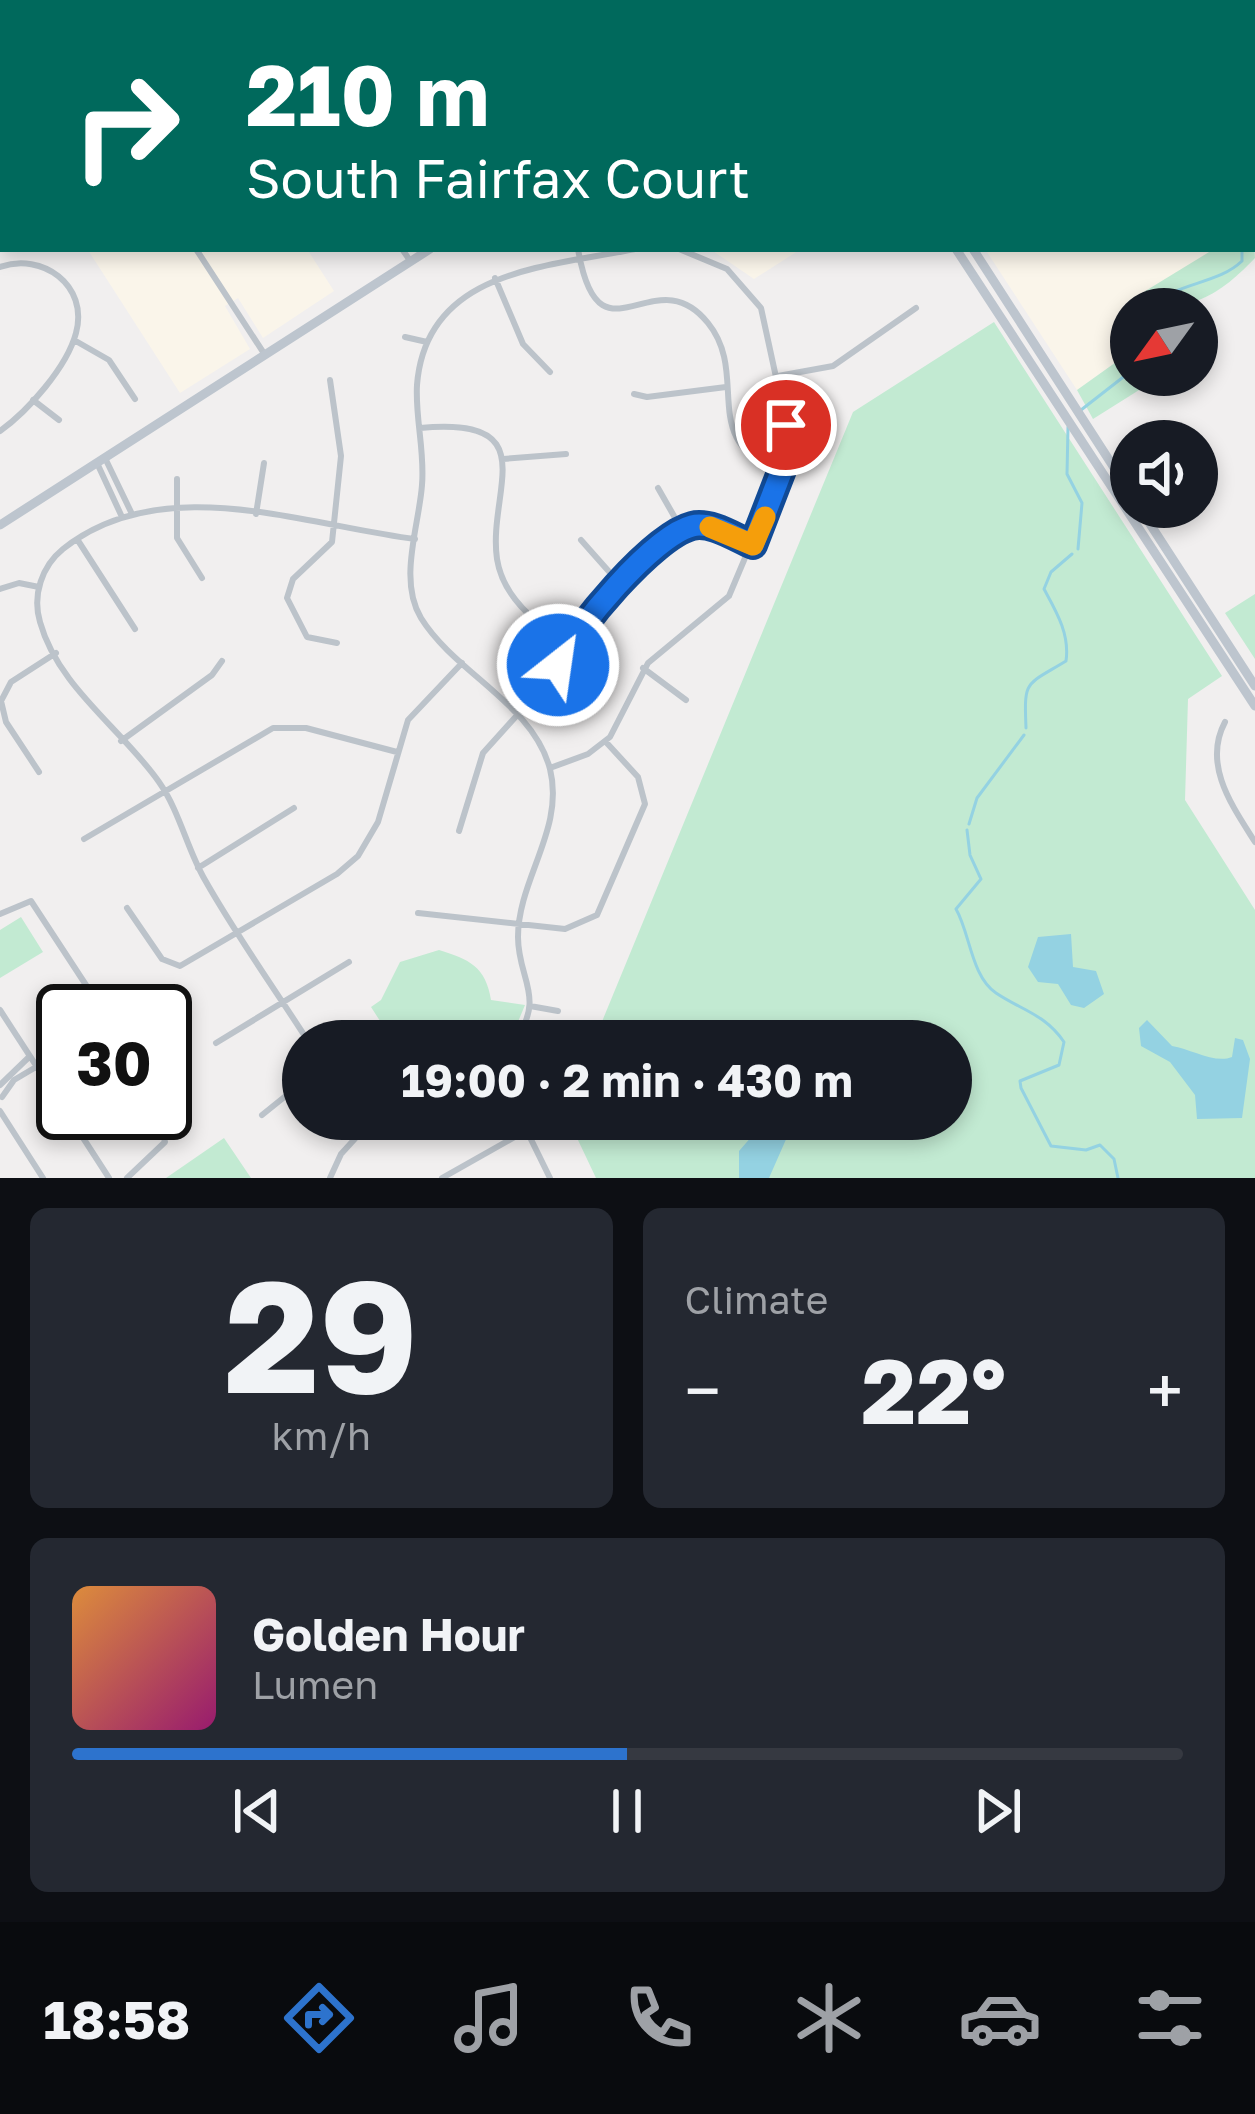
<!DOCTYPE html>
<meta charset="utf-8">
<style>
body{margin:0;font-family:"Golos Text",sans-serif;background:#242831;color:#f1f3f6;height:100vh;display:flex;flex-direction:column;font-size:45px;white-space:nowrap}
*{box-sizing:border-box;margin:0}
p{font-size:39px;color:#9ea1a6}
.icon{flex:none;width:66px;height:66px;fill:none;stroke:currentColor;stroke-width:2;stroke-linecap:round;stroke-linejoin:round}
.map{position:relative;height:1178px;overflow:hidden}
.sheet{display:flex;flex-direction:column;gap:30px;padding:30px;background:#0d0f14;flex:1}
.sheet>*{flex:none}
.banner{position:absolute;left:0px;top:0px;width:1257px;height:252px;box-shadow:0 6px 18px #0003;background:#00695c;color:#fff;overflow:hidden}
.needle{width:78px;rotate:237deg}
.tools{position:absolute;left:1110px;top:288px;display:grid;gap:24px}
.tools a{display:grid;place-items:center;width:108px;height:108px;border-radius:50%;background:#171b24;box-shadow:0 6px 18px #0003;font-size:60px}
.speed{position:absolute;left:36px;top:984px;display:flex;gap:24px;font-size:60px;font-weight:700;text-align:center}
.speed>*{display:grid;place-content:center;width:156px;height:156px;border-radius:50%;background:#171b24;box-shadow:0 6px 18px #0003;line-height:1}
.speed .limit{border:6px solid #111;border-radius:18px;background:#fff;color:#111}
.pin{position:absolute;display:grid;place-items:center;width:102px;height:102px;color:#fff;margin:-51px;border:6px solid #fff;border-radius:50%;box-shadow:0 3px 12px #0007}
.me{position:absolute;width:132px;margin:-66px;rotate:30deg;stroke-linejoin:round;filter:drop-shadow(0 0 9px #0008)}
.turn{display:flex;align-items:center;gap:42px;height:252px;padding:0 48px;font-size:54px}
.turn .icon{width:156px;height:156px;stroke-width:2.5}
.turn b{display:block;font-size:84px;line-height:102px}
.big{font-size:90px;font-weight:700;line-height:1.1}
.sheet .tile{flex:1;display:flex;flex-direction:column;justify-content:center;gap:18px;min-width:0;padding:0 42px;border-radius:18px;background:#242831}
.sheet .dial{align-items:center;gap:0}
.dial b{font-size:156px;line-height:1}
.song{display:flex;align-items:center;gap:36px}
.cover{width:144px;height:144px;border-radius:18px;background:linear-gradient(135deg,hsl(30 70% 55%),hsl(320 70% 35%))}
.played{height:12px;border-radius:6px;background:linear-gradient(90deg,#2d73cd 50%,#363941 50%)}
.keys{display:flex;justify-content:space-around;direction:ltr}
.heat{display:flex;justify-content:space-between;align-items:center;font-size:66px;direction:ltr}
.sheet .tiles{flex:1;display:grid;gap:30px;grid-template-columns:1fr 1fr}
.tile:last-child{grid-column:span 2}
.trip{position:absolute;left:282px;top:1020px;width:690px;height:120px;border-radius:60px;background:#171b24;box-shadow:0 6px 18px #0003;font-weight:700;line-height:120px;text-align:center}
.tab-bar{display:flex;height:192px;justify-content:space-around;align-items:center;background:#090b0e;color:#9ea1a6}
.tab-bar .icon{width:84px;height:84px}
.tab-bar .active{color:#2d73cd}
.tab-bar b{font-size:54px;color:#f1f3f6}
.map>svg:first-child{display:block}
</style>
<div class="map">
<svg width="1255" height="1178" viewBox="0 0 1255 1178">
<rect width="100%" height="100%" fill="#f1efef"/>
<path fill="#faf5ea" d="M478 0H777L779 3H475Z
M307 249 334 291 263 338 238 298 225 306 250 349 180 393 88 250Z
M710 249H801L754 279Z
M985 249H1214L1215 250 1129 301 1119 360 1077 390Z"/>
<path fill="#c2ead2" d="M1254 243 1255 258C1213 302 1189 309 1131 309V375H1163L1093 419 1077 390 1119 360 1129 301 1214 249H1254Z
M994 322 1222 676 1188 699 1185 800 1255 910V1178H596L568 1119H951V1041H594L853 412Z
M1255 594V659L1225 613Z
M21 917 43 952 0 978V930Z
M439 950C469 959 486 967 491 1000L525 1005 510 1041H393L371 1007 381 1000 400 962Z
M224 1138 251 1178H166Z"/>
<path fill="#94d2e2" d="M1071 934 1073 967 1096 971 1104 994 1084 1008 1071 1005 1058 984 1038 982 1028 967 1038 937Z
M1147 1020 1172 1046C1191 1049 1215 1064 1232 1057L1235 1038 1243 1040 1250 1059 1242 1118 1197 1119 1195 1095 1170 1062 1141 1046 1139 1028Z
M767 1119H795L769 1178H739V1151Z"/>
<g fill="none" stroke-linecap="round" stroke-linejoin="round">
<path stroke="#94d2e2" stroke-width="3" d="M1159 0 1162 3
M1173 3 1175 0
M1254 57 1255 58
M1254 112 1255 111
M0 226 3 225
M1146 309C1178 281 1217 285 1242 261V249
M1081 410 1131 371
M1068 427 1067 474 1082 503 1078 549
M1026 728C1024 679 1025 686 1066 661 1070 634 1056 611 1044 589L1051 572 1072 554
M969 824 977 798 1024 735
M967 830 970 855 981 879 956 909C970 933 971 976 996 993 1021 1010 1045 1014 1064 1042L1059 1065 1020 1081 1021 1088 1051 1146 1086 1150 1100 1145 1114 1159 1118 1178"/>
<g stroke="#778da4" stroke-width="20">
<path id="highway" d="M1235 0 1239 3
M1254 14 1255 15"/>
</g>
<path stroke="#bcc3ca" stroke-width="6" d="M363 0 367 3
M442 0 446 3
M922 0 925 3
M131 3 134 0
M287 3V0
M0 32 3 35
M0 193 3 198
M196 249 265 355
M402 249 411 262
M578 249C599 372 654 255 708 323 751 376 696 444 782 470
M0 267C42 252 89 285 76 333 67 367 28 411 0 431
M495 278 523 344 550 372
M405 337 427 342
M74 340 109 360 135 399
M778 376 833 366 916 308
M330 380 341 456 332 542 293 579 287 598 307 637 337 643
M634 394 647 397 726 387
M33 400 59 420
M420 428C547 416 487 491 497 559 503 597 537 625 568 643
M105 458 132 514
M503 459 566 454
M97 463 122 517
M177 479V538L202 578
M658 488 682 530
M256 514 264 463
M77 539 135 629
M581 540 620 584
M0 589 19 583 39 587
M643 668 686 700
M1225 722C1202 765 1233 807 1255 842
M121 741 212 675 222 661
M550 768 588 754 610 737 648 663 729 596 782 470 784 414 761 308 727 269 679 249
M39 772 6 722 1 701 11 682 56 653
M459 831 483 753 548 681 581 622 691 526 709 527 752 545
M84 839 273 728H306L397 752
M198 868 294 808
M127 908 162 959 180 966 337 874 358 856 378 822 408 720 462 663
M418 913 565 929 597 915 645 804 638 777 605 741
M0 914 31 901 103 1011
M530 1006 558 1011
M0 1010 63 1107
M308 1041C274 988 236 935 205 880 187 849 180 812 159 782 122 729 58 687 40 622 32 595 42 566 63 549 162 470 304 525 415 539
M515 1041C546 996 518 980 518 937 518 879 565 829 550 769 533 704 455 673 421 618 398 580 419 526 422 485 425 451 415 418 417 385 426 269 548 267 635 249
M216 1043 349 962
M0 1085 28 1058
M2 1097 14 1080 36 1067
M0 1111 43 1178
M67 1113 109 1178
M262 1115 303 1082
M521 1119 550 1178
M127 1178 165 1142 158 1113
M330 1178 341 1154 373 1119
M442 1178 527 1130"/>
<path stroke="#bdc5ce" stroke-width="9" d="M793 0 795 3
M811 0 813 3
M956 249 1255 706
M973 249 1131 494
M1139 507 1255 686
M0 525 430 249"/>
<use href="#highway" stroke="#8ca2b8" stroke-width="14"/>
</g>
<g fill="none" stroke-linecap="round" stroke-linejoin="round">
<g stroke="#114b97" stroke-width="30">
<path id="route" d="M558 665C575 629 653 536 692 526 711 521 736 538 753 545L782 470 786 425"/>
</g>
<use href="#route" stroke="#1a73e8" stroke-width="21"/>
<path stroke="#f59e0b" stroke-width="21" d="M710 527 753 545 765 517"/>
</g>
</svg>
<div class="tools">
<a><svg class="needle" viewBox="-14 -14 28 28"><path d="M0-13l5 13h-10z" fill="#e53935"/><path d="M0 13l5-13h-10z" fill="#9ea1a6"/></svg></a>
<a><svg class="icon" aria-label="sound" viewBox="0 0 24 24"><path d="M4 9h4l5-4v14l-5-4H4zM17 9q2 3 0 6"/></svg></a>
</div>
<div class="speed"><div class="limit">30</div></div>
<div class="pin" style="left:786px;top:425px;background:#d93025"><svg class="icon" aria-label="arrive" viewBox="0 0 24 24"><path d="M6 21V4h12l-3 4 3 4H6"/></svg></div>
<svg class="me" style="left:558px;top:665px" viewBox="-20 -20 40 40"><circle r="17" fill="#1a73e8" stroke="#fff" stroke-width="3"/><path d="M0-11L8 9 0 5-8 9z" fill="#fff"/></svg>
<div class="trip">19:00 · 2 min · 430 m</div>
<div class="banner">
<div class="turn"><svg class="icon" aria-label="right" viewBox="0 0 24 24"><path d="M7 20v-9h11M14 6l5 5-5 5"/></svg><div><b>210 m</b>South Fairfax Court</div></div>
</div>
</div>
<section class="sheet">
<div class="tiles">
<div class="tile dial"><b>29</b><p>km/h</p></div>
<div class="tile"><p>Climate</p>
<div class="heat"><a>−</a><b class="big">22°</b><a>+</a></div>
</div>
<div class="tile">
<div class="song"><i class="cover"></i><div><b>Golden Hour</b><p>Lumen</p></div></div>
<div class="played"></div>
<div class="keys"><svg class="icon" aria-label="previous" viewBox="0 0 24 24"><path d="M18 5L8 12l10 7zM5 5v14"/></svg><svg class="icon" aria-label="pause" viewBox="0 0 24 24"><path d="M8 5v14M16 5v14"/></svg><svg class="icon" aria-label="next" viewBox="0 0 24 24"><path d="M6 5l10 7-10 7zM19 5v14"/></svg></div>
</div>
</div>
</section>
<nav class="tab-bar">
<b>18:58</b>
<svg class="icon active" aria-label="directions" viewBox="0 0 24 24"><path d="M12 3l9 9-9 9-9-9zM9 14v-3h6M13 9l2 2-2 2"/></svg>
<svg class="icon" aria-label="music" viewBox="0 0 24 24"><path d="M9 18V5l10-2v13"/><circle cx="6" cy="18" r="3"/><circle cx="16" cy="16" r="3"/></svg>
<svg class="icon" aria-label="phone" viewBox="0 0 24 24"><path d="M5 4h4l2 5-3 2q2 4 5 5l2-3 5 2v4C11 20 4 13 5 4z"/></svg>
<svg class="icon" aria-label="climate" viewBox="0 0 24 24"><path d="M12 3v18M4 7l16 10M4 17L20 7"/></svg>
<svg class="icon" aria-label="car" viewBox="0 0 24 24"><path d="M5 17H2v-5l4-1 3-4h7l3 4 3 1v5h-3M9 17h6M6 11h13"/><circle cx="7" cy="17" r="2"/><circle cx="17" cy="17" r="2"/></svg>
<svg class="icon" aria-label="filters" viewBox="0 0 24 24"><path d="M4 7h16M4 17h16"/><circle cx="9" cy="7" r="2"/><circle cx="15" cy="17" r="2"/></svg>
</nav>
